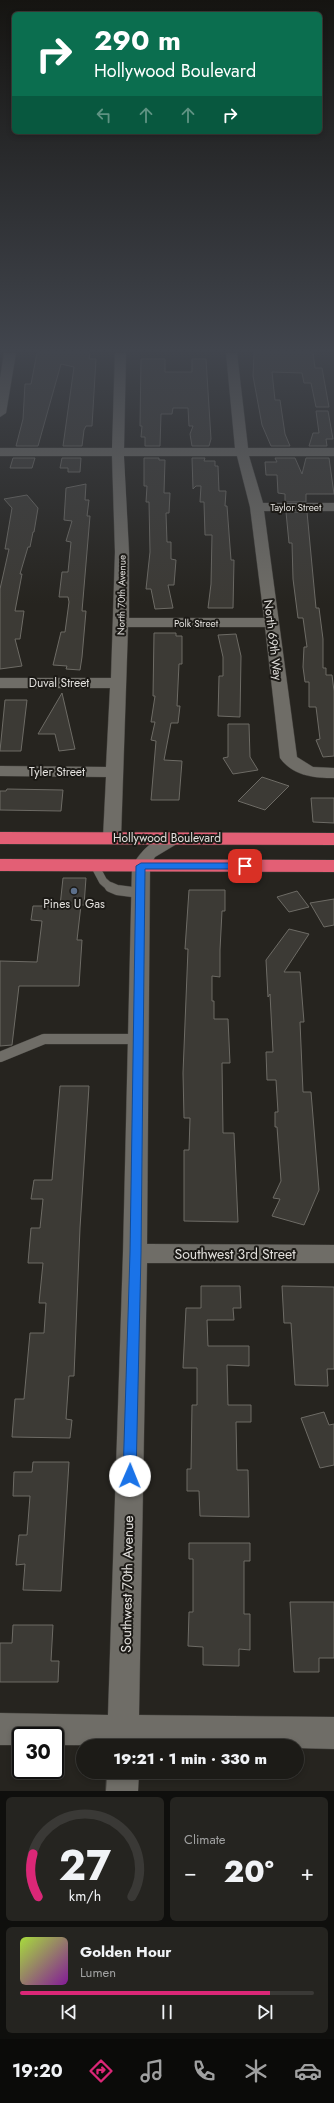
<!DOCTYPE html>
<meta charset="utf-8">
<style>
body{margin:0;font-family:Jost,sans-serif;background:#252420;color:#f1f3f6;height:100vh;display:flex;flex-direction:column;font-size:15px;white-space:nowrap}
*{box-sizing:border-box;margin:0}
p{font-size:13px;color:#a0a1a1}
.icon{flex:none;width:22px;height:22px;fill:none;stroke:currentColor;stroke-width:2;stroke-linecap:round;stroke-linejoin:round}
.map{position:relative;height:1791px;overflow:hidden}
.panel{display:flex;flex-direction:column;gap:6px;padding:6px;background:#0f0f0d;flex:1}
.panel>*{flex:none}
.hud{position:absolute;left:12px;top:12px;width:310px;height:122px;border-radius:6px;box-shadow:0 2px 6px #0003,0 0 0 1px #3a3936;background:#0b6e4f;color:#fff;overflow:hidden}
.speed{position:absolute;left:12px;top:1727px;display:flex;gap:8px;font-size:20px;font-weight:700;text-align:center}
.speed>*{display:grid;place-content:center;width:52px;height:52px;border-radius:50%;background:#1c1b17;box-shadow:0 2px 6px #0003,0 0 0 1px #3a3936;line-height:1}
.speed .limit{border:2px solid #111;border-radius:6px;background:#fff;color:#111}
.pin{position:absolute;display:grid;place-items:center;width:34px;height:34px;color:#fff;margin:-17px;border-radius:8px;box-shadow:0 2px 6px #0006}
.me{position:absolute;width:44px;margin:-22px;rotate:1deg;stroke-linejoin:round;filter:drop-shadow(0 0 3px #0008)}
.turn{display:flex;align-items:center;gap:14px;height:84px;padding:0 16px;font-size:18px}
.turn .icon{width:52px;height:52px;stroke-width:2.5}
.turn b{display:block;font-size:28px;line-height:34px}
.lanes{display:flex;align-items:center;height:38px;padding:0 16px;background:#0003;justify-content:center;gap:20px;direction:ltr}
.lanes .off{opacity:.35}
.big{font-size:30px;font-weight:800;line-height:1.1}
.panel .widget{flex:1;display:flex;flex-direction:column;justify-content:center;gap:6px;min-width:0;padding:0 14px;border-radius:6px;background:#252420}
.panel .dial{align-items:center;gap:0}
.dial svg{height:104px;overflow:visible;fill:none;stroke:#3a3936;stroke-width:7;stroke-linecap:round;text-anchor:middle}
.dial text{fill:#f1f3f6;stroke:none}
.song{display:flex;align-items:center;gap:12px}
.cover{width:48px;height:48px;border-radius:6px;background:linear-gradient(135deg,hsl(80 70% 55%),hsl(290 70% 35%))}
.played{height:4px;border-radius:2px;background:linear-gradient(90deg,#db2777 85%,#3a3936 85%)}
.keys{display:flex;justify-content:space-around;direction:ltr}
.heat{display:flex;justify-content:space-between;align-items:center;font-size:22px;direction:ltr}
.panel .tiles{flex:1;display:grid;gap:6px;grid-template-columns:1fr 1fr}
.widget:last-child{grid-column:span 2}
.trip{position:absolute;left:76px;top:1739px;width:228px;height:40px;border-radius:20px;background:#1c1b17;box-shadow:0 2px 6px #0003,0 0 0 1px #3a3936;font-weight:800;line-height:40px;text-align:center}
.tab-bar{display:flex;height:64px;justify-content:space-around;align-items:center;background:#0b0b09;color:#a0a1a1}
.tab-bar .icon{width:28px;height:28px}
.tab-bar .current{color:#db2777}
.tab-bar b{font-size:18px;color:#f1f3f6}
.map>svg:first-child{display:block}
</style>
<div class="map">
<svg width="334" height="1791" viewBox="0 0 334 1791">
<rect width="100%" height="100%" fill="#26241f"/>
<path fill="#3c3a35" stroke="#6d6b65" d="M37 353H90L89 359H96L92 426H86L84 430 82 446H63L74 367 61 364 38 446H16L23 419 25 384H31Z
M254 353H313L315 368H322L329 407H316L311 383H304L302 373 272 372 275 400H280L285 434 290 446H271L262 425 253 376Z
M141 359H165V372H192V359H206L211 439 209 446H192L190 434 193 426H189L188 408H173L172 414H161L160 446H145V437H141L142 426H140Z
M316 411H328L333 439H326L327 446H309L313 433H319Z
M13 458H35L32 468H10Z
M62 458H81L80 472H68V468H60Z
M144 458H159V460H165L164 493H170L169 513H166L167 542H171V559L176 560 174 585H168L173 608 155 609 151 589H146L150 552 149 502H146L147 486H144Z
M192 458H205L204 461H215V466H218L219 491H226L225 506H227L231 560H234L233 608H208L211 584 212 535H205L204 502H200L201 486H196L193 489Z
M275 458H295L302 474 306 458H329L334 494H306V502H285V494L278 493 277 475H266L265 462H277Z
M86 484 85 500H89L87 516H90L82 611H86L82 657 80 670 66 669 67 666 53 665 61 632H65L69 602 68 597H59L62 572H68L71 542 66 541 72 521 64 520 66 488Z
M27 495 38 508 34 532H33L30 547H28L20 574H22L15 611H24L20 639H15L22 666 0 669V589L9 549H5L12 508 4 499Z
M286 512H307L316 608H319L323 639V668H326V675H332L334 691V756L323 757 316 740 320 739 316 707H309V682H305L303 667 304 647H307L303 618H298L293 579 292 543H289Z
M154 633H176V636H182V664H179L177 706H180L178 723H171L164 760 182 761 179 800H151L156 741 151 740 155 722H151L155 696H153Z
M236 634 241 656 240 717 218 716 219 676H223V657L218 635Z
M62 693 75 749 59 751 55 734H38Z
M5 700H27L21 751H0Z
M228 724H249L250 757 258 770 233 774 223 758 228 757Z
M262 777 289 786 265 810 238 801Z
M7 789 63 790 61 811 0 810V791H6Z
M311 798H334V823L313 822Z
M63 878H86L84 905H81L77 940H82L79 986H19L12 1045 0 1046V961L37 962 42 921 31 920 33 906H60Z
M189 890H225V911H222L220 950V977L212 976V1001H214V1019H228L230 1063H222L223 1133H234L238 1222 184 1221V1150H189L190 1118H184L183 1073 188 949H185Z
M297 891 309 907 289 912 277 897Z
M334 899V925L324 927 310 903Z
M289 929 309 934 284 972H300L304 1022H300L303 1092H311L319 1190 304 1225 272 1216 280 1199 273 1198 281 1181 277 1127H275V1112H278L276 1080H267L266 1052H273L270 994 268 997 266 960Z
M60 1086H89L80 1228 74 1376H69L66 1419 72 1420 70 1438 12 1437 15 1399H24L30 1333H44L46 1303H39L43 1263H28L31 1228H40L43 1199H31L34 1180H52Z
M201 1286H240L241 1308H233L234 1320H207L208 1346H249V1366L227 1365 228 1405H251V1422H236L237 1470H248L249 1517 200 1516 199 1491H187V1469H191L192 1405H197V1368H183L186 1308H201Z
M282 1286 334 1287V1369H327L328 1386 295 1385 291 1323H284Z
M324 1412 329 1425 334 1424V1465L320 1468 301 1418Z
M33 1462H69L61 1591 23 1590 25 1564 16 1565 19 1535H27L30 1496H13L14 1472H32Z
M189 1543H250V1561H244V1614H250V1650L239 1649V1666L203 1665V1647L188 1646 189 1612H193V1559H189Z
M290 1602H334V1658H319V1672H294Z
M13 1625H53L51 1661H59L58 1682H0V1643H12Z"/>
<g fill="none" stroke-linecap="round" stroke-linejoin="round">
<g stroke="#42403c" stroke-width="9">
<path id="lane-far1" d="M95 866 103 881 111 888"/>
</g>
<g stroke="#42403c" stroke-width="11">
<path id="lane" d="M110 887 117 890 140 893
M0 1057 44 1039H138"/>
</g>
<g stroke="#42403c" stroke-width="1">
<path id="street" d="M4 353H16L6 413 0 417V378Z
M115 353H126L124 448H235L226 353H237L248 448H334V456H249L263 503H334V511H264L297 757 313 767 334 768V778C314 778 293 776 280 758L265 627H128L121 838 118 842 112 843 106 842 103 838 106 777 0 776V766L106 767 110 688H0V678H111L115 552 112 456H0V448H112ZM124 456H237L250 507 264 618H129V552Z
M174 833 180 834 183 838 180 842 155 857 150 866 147 1244 334 1245V1263H147L139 1715 334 1717V1749L297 1748V1746L55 1745V1736H21V1745H0V1713L108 1715 123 1253 132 866C141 850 155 837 174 833Z
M107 1772H139L138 1791H106Z"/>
</g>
<g stroke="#42403c" stroke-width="1">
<path id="highway" d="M0 832 334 833V845L0 844Z
M0 859 334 860V872L0 871Z"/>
</g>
<use href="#lane-far1" stroke="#6f6d67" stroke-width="8"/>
<use href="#lane" stroke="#6f6d67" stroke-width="10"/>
<use href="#street" fill="#6f6d67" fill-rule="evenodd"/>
<use href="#highway" fill="#e35f75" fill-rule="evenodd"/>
</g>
<linearGradient id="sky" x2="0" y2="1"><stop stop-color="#151411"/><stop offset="0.58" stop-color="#41454d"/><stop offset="1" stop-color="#41454d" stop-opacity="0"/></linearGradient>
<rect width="334" height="604" fill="url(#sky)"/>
<path fill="#1a73e8" stroke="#114b97" d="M141 863H245L249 866 245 869H145L141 1253 136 1476 135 1481 130 1482 125 1481 123 1476 130 1253 136 866Z"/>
<circle fill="#5c6f8a" stroke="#1c1a16" stroke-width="1.5" cx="74" cy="891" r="4"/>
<g text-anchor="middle" stroke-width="4" stroke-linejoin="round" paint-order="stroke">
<g font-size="10" fill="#e2e0dd" stroke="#1c1a16">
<text x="296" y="511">Taylor Street</text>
<text transform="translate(121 595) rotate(-89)" y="4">North 70th Avenue</text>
<text x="196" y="627">Polk Street</text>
</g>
<g font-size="12" fill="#e2e0dd" stroke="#1c1a16">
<text transform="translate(273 640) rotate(83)" y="4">North 69th Way</text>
<text x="59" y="687">Duval Street</text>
<text x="57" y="776">Tyler Street</text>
<text x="167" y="842">Hollywood Boulevard</text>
</g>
<g font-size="12" fill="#e2e0dd" stroke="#1c1a16">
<text x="74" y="908">Pines U Gas</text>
</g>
<g font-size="14" fill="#e2e0dd" stroke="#1c1a16">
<text x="235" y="1259">Southwest 3rd Street</text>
<text transform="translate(127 1584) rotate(-89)" y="5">Southwest 70th Avenue</text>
</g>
</g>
</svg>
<div class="speed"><div class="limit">30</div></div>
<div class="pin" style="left:245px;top:866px;background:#d93025"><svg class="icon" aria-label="arrive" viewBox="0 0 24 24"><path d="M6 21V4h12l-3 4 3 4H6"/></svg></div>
<svg class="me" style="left:130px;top:1476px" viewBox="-20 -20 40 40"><circle r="19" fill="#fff"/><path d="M0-13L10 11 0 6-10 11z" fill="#1a73e8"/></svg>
<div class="trip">19:21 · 1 min · 330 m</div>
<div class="hud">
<div class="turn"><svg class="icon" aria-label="right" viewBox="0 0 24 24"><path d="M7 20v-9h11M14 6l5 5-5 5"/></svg><div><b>290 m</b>Hollywood Boulevard</div></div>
<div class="lanes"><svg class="icon off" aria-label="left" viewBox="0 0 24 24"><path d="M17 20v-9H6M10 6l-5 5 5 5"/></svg><svg class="icon off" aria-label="ahead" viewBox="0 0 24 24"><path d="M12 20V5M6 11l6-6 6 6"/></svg><svg class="icon off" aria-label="ahead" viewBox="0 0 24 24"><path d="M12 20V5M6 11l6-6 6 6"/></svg><svg class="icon" aria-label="right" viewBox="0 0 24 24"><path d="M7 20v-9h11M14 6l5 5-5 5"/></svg></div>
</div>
</div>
<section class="panel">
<div class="tiles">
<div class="widget dial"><svg viewBox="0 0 100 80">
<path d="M14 69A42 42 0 1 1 86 69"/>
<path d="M14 69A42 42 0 0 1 10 36" stroke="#db2777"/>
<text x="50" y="56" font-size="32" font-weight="700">27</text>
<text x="50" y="72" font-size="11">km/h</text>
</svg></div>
<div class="widget"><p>Climate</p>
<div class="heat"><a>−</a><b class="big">20°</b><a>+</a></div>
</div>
<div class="widget">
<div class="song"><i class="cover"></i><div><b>Golden Hour</b><p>Lumen</p></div></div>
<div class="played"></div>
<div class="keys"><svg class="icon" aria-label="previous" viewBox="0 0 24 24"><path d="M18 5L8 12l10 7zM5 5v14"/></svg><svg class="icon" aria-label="pause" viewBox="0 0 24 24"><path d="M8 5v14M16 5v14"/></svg><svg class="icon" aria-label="next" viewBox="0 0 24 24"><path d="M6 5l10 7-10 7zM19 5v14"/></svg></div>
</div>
</div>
</section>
<nav class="tab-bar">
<b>19:20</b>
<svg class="icon current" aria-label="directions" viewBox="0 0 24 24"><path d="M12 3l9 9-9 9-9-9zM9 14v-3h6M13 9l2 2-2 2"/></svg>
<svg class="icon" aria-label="music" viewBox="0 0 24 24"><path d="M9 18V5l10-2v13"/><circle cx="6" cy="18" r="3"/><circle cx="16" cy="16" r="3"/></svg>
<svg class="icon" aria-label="phone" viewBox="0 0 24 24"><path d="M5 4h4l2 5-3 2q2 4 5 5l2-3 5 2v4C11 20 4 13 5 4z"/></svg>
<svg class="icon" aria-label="climate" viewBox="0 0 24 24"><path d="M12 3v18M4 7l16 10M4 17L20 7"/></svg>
<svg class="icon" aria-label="car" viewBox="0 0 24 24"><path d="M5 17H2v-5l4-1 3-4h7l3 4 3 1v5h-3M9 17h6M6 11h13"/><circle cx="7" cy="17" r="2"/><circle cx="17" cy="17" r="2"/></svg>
</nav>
